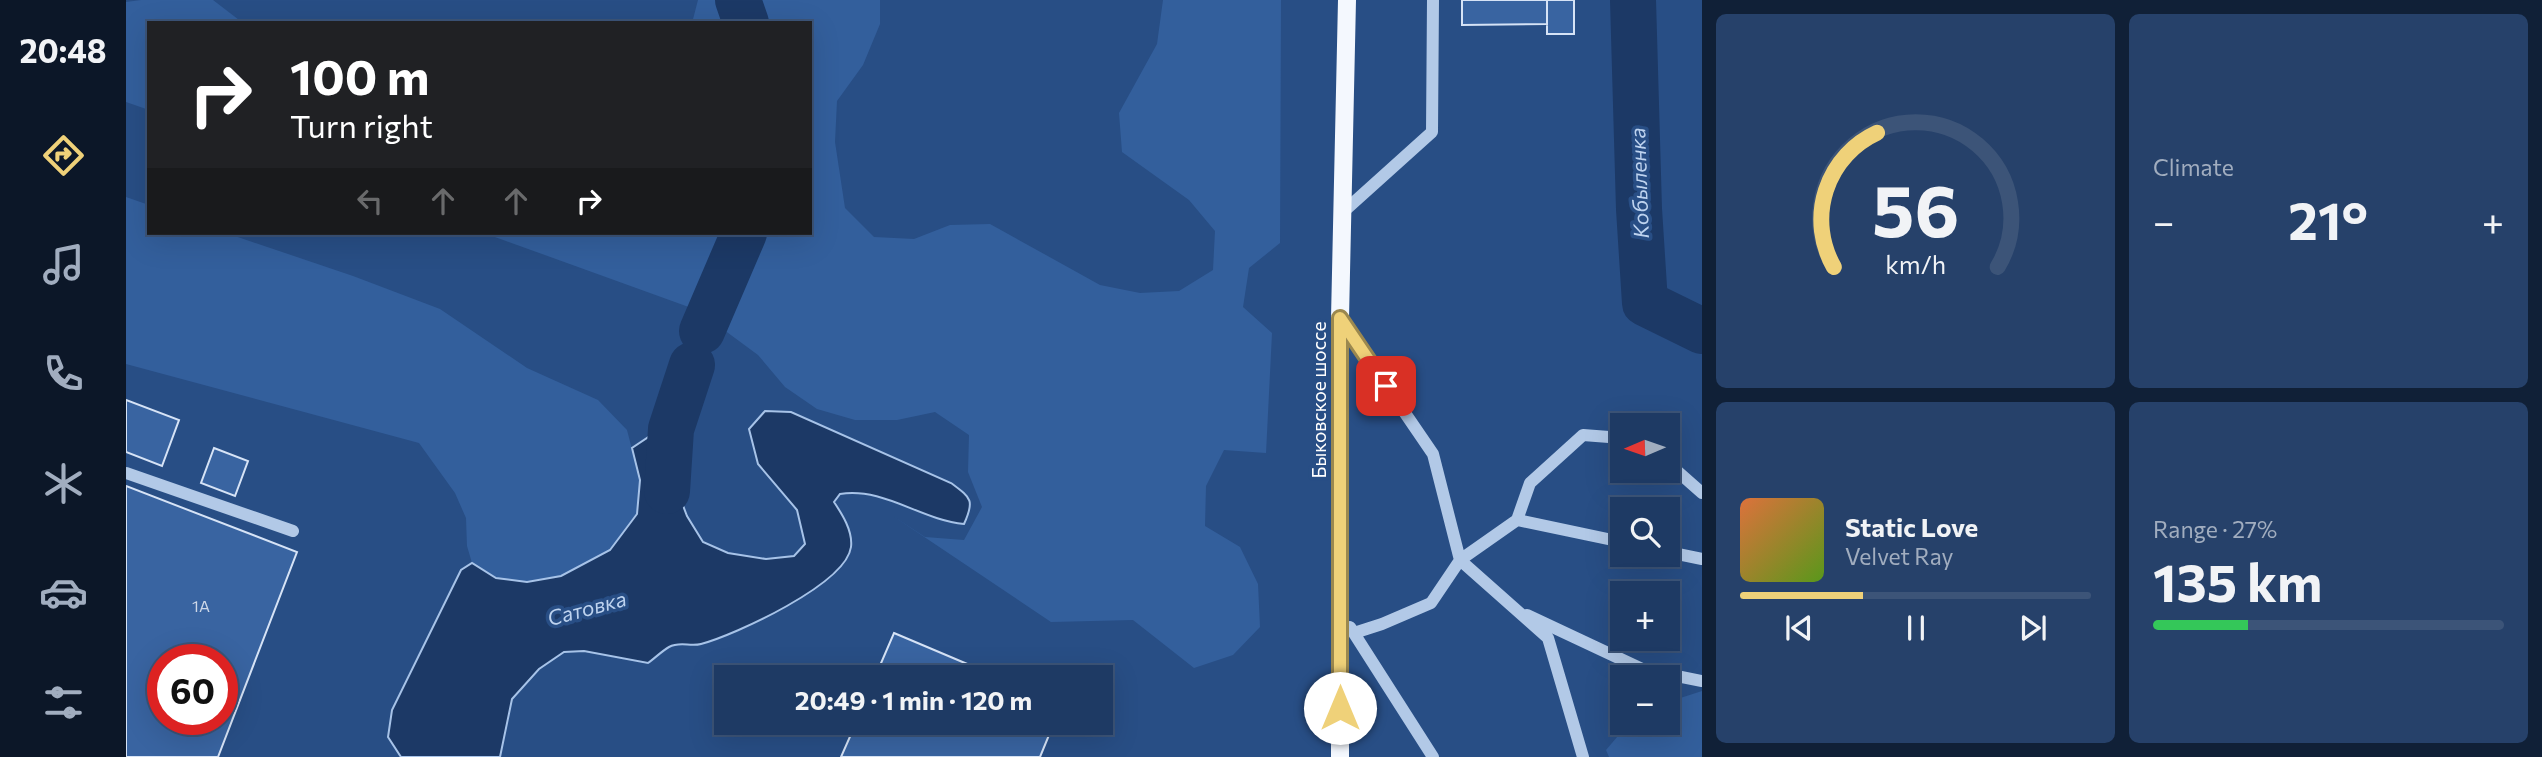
<!DOCTYPE html>
<meta charset="utf-8">
<style>
body{margin:0;font-family:Commissioner,sans-serif;background:#26416a;color:#f1f3f6;height:100vh;display:flex;flex-direction:column;font-size:26px;white-space:nowrap}
*{box-sizing:border-box;margin:0}
p{font-size:23px;color:#a1adbf}
.icon{flex:none;width:38px;height:38px;fill:none;stroke:currentColor;stroke-width:2;stroke-linecap:round;stroke-linejoin:round}
.map{position:relative;flex:1;overflow:hidden}
.drawer{display:flex;flex-direction:column;gap:14px;padding:14px;background:#102037;width:840px}
.drawer>*{flex:none}
.top-card{position:absolute;left:21px;top:21px;width:665px;height:214px;border-radius:0px;box-shadow:0 7px 28px #0002,0 0 0 2px #3c5478;background:#202124;color:#fff;overflow:hidden}
.needle{width:46px;rotate:268deg}
.controls{position:absolute;left:1484px;top:413px;display:grid;gap:14px}
.controls a{display:grid;place-items:center;width:70px;height:70px;border-radius:0px;background:#1e3a64;box-shadow:0 7px 28px #0002,0 0 0 2px #3c5478;font-size:35px}
.speed{position:absolute;left:21px;top:644px;display:flex;gap:14px;font-size:35px;font-weight:700;text-align:center}
.speed>*{display:grid;place-content:center;width:91px;height:91px;border-radius:50%;background:#1e3a64;box-shadow:0 7px 28px #0002,0 0 0 2px #3c5478;line-height:1}
.speed .limit{border:10px solid #d22;background:#fff;color:#111}
.pin{position:absolute;display:grid;place-items:center;width:60px;height:60px;color:#fff;margin:-30px;border-radius:14px;box-shadow:0 4px 10px #0006}
.me{position:absolute;width:77px;margin:-38px;rotate:0deg;stroke-linejoin:round;filter:drop-shadow(0 0 5px #0008)}
.turn{display:flex;align-items:center;gap:24px;height:147px;padding:0 28px;font-size:32px}
.turn .icon{width:91px;height:91px;stroke-width:2.5}
.turn b{display:block;font-size:49px;line-height:60px}
.lanes{display:flex;align-items:center;height:66px;padding:0 28px;background:#0003;justify-content:center;gap:35px;direction:ltr}
.lanes .off{opacity:.35}
.big{font-size:52px;font-weight:700;line-height:1.1}
.drawer .card{flex:1;display:flex;flex-direction:column;justify-content:center;gap:10px;min-width:0;padding:0 24px;border-radius:10px;background:#26416a}
.drawer .dial{align-items:center;gap:0}
.dial svg{height:182px;overflow:visible;fill:none;stroke:#3c5478;stroke-width:7;stroke-linecap:round;text-anchor:middle}
.dial text{fill:#f1f3f6;stroke:none}
.song{display:flex;align-items:center;gap:21px}
.cover{width:84px;height:84px;border-radius:10px;background:linear-gradient(135deg,hsl(20 70% 55%),hsl(90 70% 35%))}
.played{height:7px;border-radius:4px;background:linear-gradient(90deg,#efd179 35%,#3c5478 35%)}
.keys{display:flex;justify-content:space-around;direction:ltr}
.heat{display:flex;justify-content:space-between;align-items:center;font-size:38px;direction:ltr}
.charge{height:10px;border-radius:5px;background:linear-gradient(90deg,#34c759 27%,#3c5478 0)}
.drawer .tiles{flex:1;display:grid;gap:14px;grid-template-columns:repeat(2,1fr)}
.trip{position:absolute;left:588px;top:665px;width:399px;height:70px;border-radius:0px;background:#1e3a64;box-shadow:0 7px 28px #0002,0 0 0 2px #3c5478;font-weight:700;line-height:70px;text-align:center}
main{display:flex;flex:1;min-height:0}
.tabs{display:flex;flex-direction:column;width:126px;justify-content:space-around;align-items:center;background:#0c1728;color:#a1adbf}
.tabs .icon{width:49px;height:49px}
.tabs .on{color:#efd179}
.tabs b{font-size:32px;color:#f1f3f6}
.map>svg:first-child{display:block}
</style>
<main>
<nav class="tabs">
<b>20:48</b>
<svg class="icon on" aria-label="directions" viewBox="0 0 24 24"><path d="M12 3l9 9-9 9-9-9zM9 14v-3h6M13 9l2 2-2 2"/></svg>
<svg class="icon" aria-label="music" viewBox="0 0 24 24"><path d="M9 18V5l10-2v13"/><circle cx="6" cy="18" r="3"/><circle cx="16" cy="16" r="3"/></svg>
<svg class="icon" aria-label="phone" viewBox="0 0 24 24"><path d="M5 4h4l2 5-3 2q2 4 5 5l2-3 5 2v4C11 20 4 13 5 4z"/></svg>
<svg class="icon" aria-label="climate" viewBox="0 0 24 24"><path d="M12 3v18M4 7l16 10M4 17L20 7"/></svg>
<svg class="icon" aria-label="car" viewBox="0 0 24 24"><path d="M5 17H2v-5l4-1 3-4h7l3 4 3 1v5h-3M9 17h6M6 11h13"/><circle cx="7" cy="17" r="2"/><circle cx="17" cy="17" r="2"/></svg>
<svg class="icon" aria-label="filters" viewBox="0 0 24 24"><path d="M4 7h16M4 17h16"/><circle cx="9" cy="7" r="2"/><circle cx="15" cy="17" r="2"/></svg>
</nav>
<div class="map">
<svg width="1576" height="757" viewBox="0 0 1576 757">
<rect width="100%" height="100%" fill="#284e85"/>
<path fill="#335f9c" d="M15 0H87L117 23H23V110L0 102V2Z
M572 0H754V24L737 65 711 101 709 142 719 208 748 237 788 239 824 225 864 224 974 285 1014 293 1053 291 1087 270 1089 231 1063 200 996 152 993 113 1031 44 1037 0H1155L1154 243 1123 268 1117 307 1146 333 1140 453 1098 450 1080 486 1079 526 1114 547 1132 584 1134 627 1107 655 1068 668 1007 620 925 622 767 516 799 537 838 540 856 507 842 472 843 435 809 412 771 420H729L691 409 659 387 632 355 571 310 358 233H684V23H566Z
M0 197 23 205V233H100L227 276 314 309 401 368 472 400 501 430 514 480 511 514 484 550 435 576 400 582 370 578 346 563 341 546 340 518 329 493 293 443 0 364Z
M1576 691V757H1483L1480 750 1503 723H1542V702Z"/>
<path fill="#1c3966" stroke="#a7c3e8" stroke-width="2" d="M639 411 665 412 825 483C845 498 849 500 838 524 795 520 758 487 714 494L708 502C716 514 727 531 725 547 720 584 609 635 575 644 564 647 554 641 543 647 536 651 529 658 522 663L458 651 438 652 413 669 386 699 374 757H275L262 737 266 710 335 570 346 563 370 578 401 582 435 576 484 550 511 514 514 480 506 448 524 436 545 429 553 447V495L561 516 577 542 602 553 640 559 668 556 679 544 671 510 632 464 623 429Z"/>
<g fill="none" stroke-linecap="round" stroke-linejoin="round">
<path stroke="#1c3966" stroke-width="46" d="M612 0 620 23
M1507 0 1513 209 1519 303 1576 331
M576 331 618 233
M541 491 545 429 566 365"/>
</g>
<path fill="#3964a1" stroke="#d6e3f6" stroke-width="2" fill-rule="evenodd" d="M1336 0H1421V24L1336 25Z
M1421 0H1448V34H1421Z
M0 400 53 420 36 466 0 452Z
M88 448 122 461 109 496 75 483Z
M0 486 171 552 92 757H0ZM37 660H96V719H37Z
M768 633 872 677H749Z
M730 723H928L914 757H715Z"/>
<g fill="none" stroke-linecap="round" stroke-linejoin="round">
<path stroke="#b2c9e7" stroke-width="12" d="M1216 213 1306 132 1307 0
M1214 318 1307 454 1334 560 1305 603 1256 624 1228 633
M1542 463 1576 493
M0 473 167 531
M1391 520 1496 542
M1542 552 1576 559
M1401 615 1516 669 1576 681
M1224 627 1307 757
M1457 757 1422 638 1334 560 1391 520 1404 483 1457 435 1496 438"/>
<path stroke="#f4f8fe" stroke-width="18" d="M1214 757V318L1221 0"/>
</g>
<g fill="none" stroke-linecap="round" stroke-linejoin="round">
<g stroke="#9b884f" stroke-width="18">
<path id="route" d="M1214 708V318L1260 386"/>
</g>
<use href="#route" stroke="#efd179" stroke-width="12"/>
</g>
<g text-anchor="middle" stroke-width="7" stroke-linejoin="round" paint-order="stroke">
<g font-size="16" fill="#ced8e8">
<text x="75" y="612">1А</text>
</g>
<g font-size="19" fill="#fff" stroke="#284e85">
<text transform="translate(1193 400) rotate(-90)" y="7">Быковское шоссе</text>
</g>
<g font-size="21" font-style="italic" fill="#bed3ef" stroke="#284e85">
<text transform="translate(1514 183) rotate(-92)" y="7">Кобыленка</text>
<text transform="translate(461 609) rotate(-15)" y="7">Сатовка</text>
</g>
</g>
</svg>
<div class="controls">
<a><svg class="needle" viewBox="-14 -14 28 28"><path d="M0-13l5 13h-10z" fill="#e53935"/><path d="M0 13l5-13h-10z" fill="#a1adbf"/></svg></a>
<a><svg class="icon" aria-label="search" viewBox="0 0 24 24"><circle cx="10" cy="10" r="6"/><path d="M15 15l6 6"/></svg></a>
<a>+</a>
<a>−</a>
</div>
<div class="speed"><div class="limit">60</div></div>
<div class="pin" style="left:1260px;top:386px;background:#d93025"><svg class="icon" aria-label="arrive" viewBox="0 0 24 24"><path d="M6 21V4h12l-3 4 3 4H6"/></svg></div>
<svg class="me" style="left:1214px;top:708px" viewBox="-20 -20 40 40"><circle r="19" fill="#fff"/><path d="M0-13L10 11 0 6-10 11z" fill="#efd179"/></svg>
<div class="trip">20:49 · 1 min · 120 m</div>
<div class="top-card">
<div class="turn"><svg class="icon" aria-label="right" viewBox="0 0 24 24"><path d="M7 20v-9h11M14 6l5 5-5 5"/></svg><div><b>100 m</b>Turn right</div></div>
<div class="lanes"><svg class="icon off" aria-label="left" viewBox="0 0 24 24"><path d="M17 20v-9H6M10 6l-5 5 5 5"/></svg><svg class="icon off" aria-label="ahead" viewBox="0 0 24 24"><path d="M12 20V5M6 11l6-6 6 6"/></svg><svg class="icon off" aria-label="ahead" viewBox="0 0 24 24"><path d="M12 20V5M6 11l6-6 6 6"/></svg><svg class="icon" aria-label="right" viewBox="0 0 24 24"><path d="M7 20v-9h11M14 6l5 5-5 5"/></svg></div>
</div>
</div>
<section class="drawer">
<div class="tiles">
<div class="card dial"><svg viewBox="0 0 100 80">
<path d="M14 69A42 42 0 1 1 86 69"/>
<path d="M14 69A42 42 0 0 1 33 10" stroke="#efd179"/>
<text x="50" y="56" font-size="32" font-weight="700">56</text>
<text x="50" y="72" font-size="11">km/h</text>
</svg></div>
<div class="card"><p>Climate</p>
<div class="heat"><a>−</a><b class="big">21°</b><a>+</a></div>
</div>
<div class="card">
<div class="song"><i class="cover"></i><div><b>Static Love</b><p>Velvet Ray</p></div></div>
<div class="played"></div>
<div class="keys"><svg class="icon" aria-label="previous" viewBox="0 0 24 24"><path d="M18 5L8 12l10 7zM5 5v14"/></svg><svg class="icon" aria-label="pause" viewBox="0 0 24 24"><path d="M8 5v14M16 5v14"/></svg><svg class="icon" aria-label="next" viewBox="0 0 24 24"><path d="M6 5l10 7-10 7zM19 5v14"/></svg></div>
</div>
<div class="card"><p>Range · 27%</p><b class="big">135 km</b><div class="charge"></div></div>
</div>
</section>
</main>
